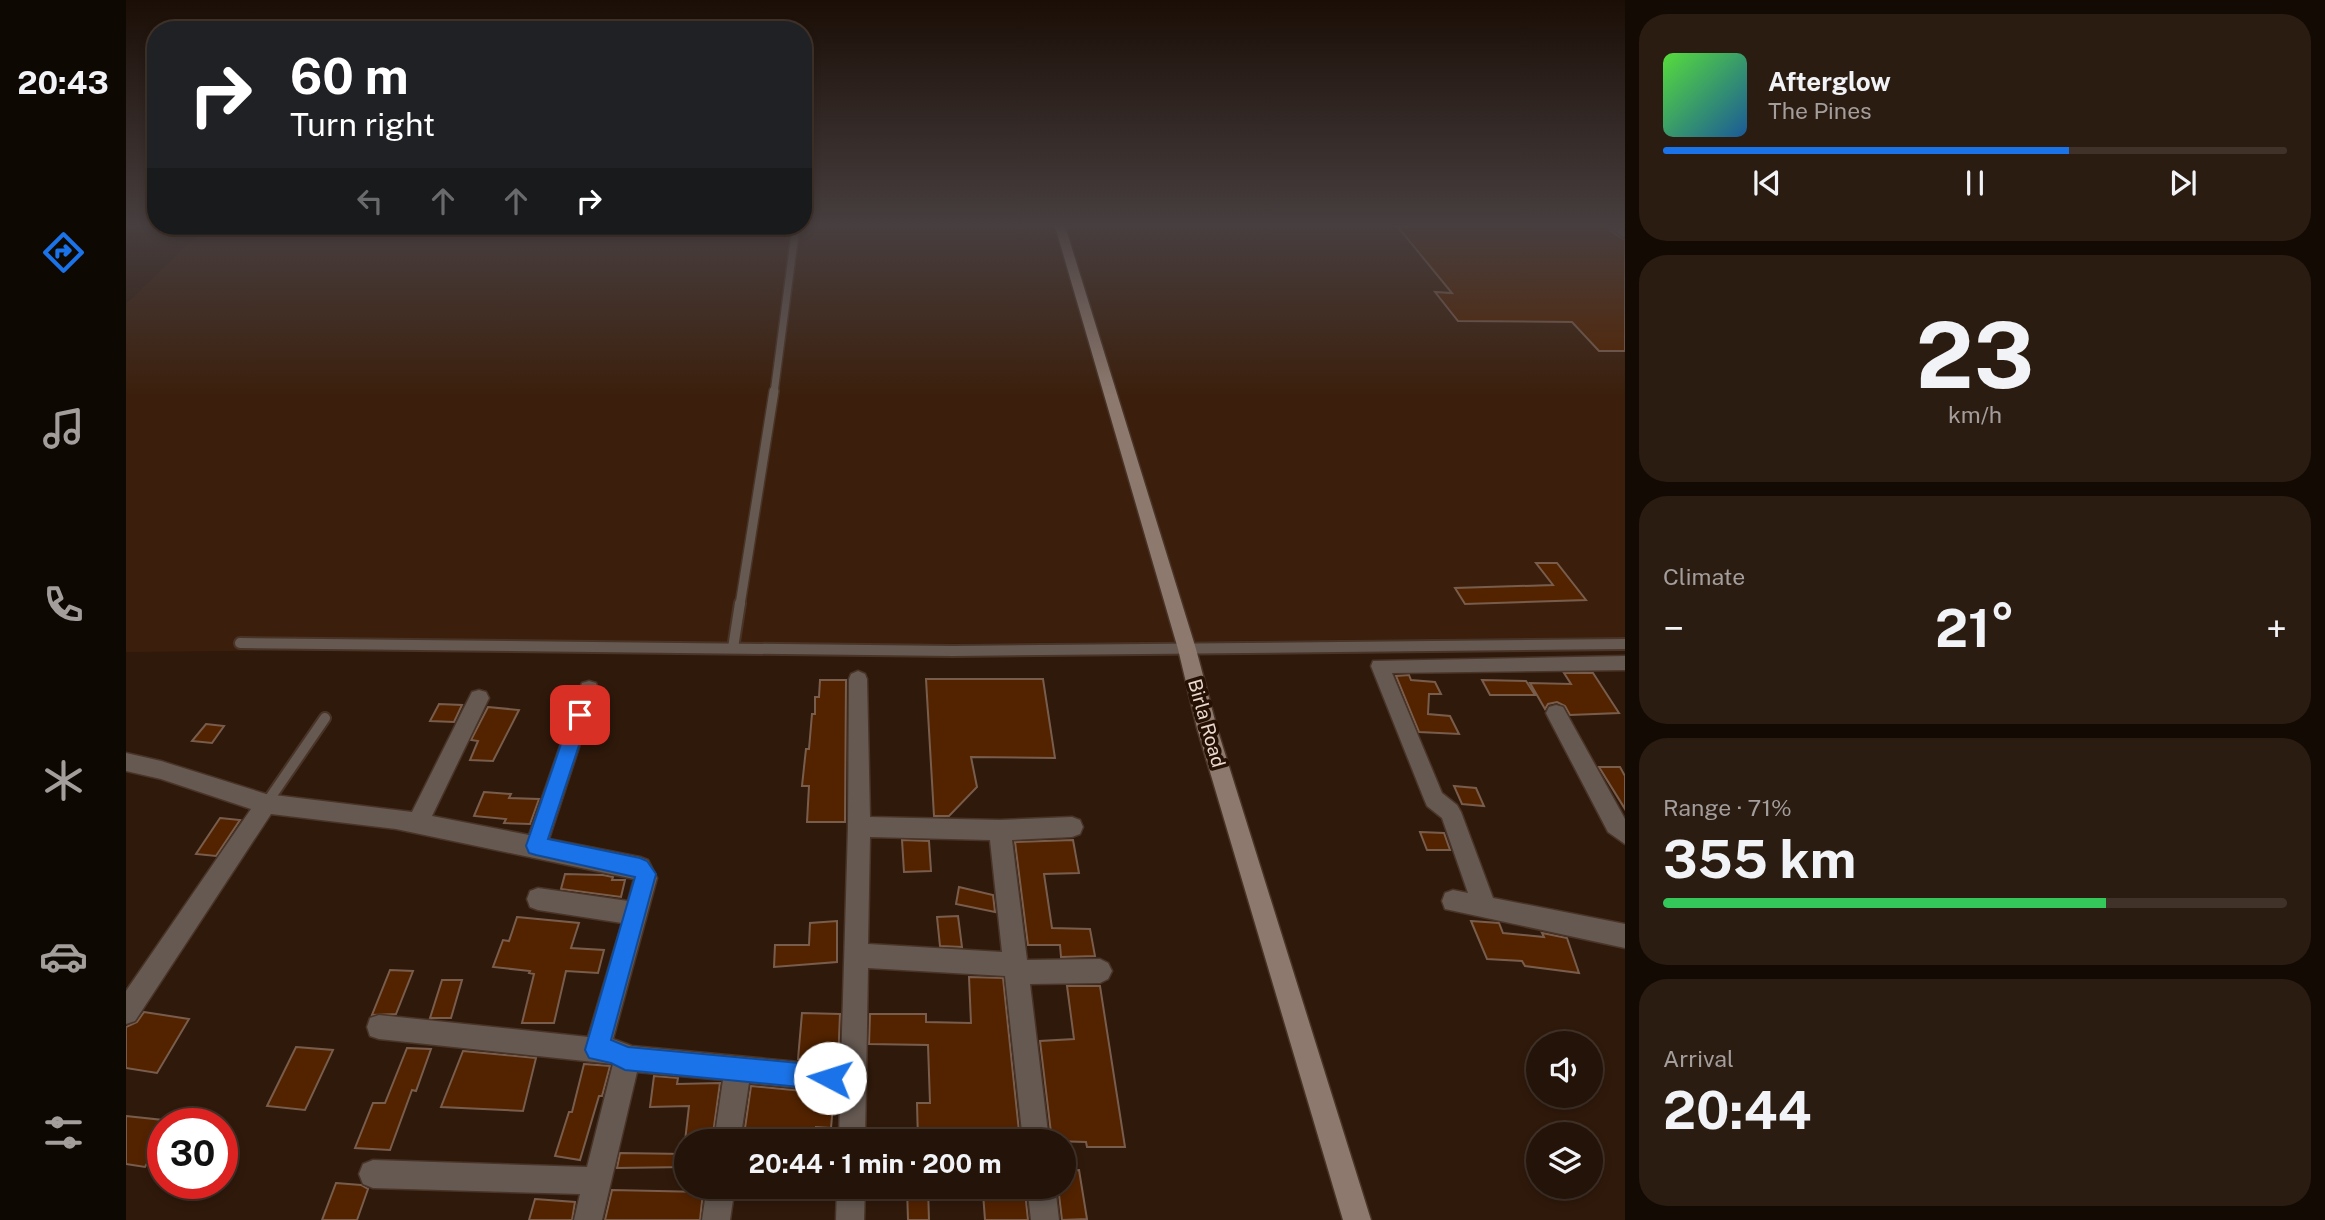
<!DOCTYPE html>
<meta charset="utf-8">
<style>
body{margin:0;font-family:"Public Sans",sans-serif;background:#2b1c12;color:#f1f3f6;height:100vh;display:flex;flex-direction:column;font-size:26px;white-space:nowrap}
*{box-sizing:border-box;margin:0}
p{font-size:23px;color:#a39e9c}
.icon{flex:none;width:38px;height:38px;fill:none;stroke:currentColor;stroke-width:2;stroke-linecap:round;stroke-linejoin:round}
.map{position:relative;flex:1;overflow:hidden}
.drawer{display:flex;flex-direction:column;gap:14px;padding:14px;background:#130a04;width:700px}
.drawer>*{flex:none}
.top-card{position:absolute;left:21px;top:21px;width:665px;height:214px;border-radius:28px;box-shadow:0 4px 10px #0003,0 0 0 2px #403229;background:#202124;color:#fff;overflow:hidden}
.buttons{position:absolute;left:1400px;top:1031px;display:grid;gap:14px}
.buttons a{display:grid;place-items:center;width:77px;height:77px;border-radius:50%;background:#231308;box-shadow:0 4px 10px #0003,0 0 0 2px #403229;font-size:35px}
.speed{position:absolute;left:21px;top:1108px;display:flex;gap:14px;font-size:35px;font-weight:700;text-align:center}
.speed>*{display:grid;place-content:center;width:91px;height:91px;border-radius:50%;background:#231308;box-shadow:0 4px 10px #0003,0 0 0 2px #403229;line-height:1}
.speed .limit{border:10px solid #d22;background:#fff;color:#111}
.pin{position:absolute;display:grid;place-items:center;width:60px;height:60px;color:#fff;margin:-30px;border-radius:14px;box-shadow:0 4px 10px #0006}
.me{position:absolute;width:77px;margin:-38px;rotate:275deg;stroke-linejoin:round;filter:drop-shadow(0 0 5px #0008)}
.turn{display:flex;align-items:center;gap:24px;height:147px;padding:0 28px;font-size:32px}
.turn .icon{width:91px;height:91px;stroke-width:2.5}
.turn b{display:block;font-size:49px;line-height:60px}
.lanes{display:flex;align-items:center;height:66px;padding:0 28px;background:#0003;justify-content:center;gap:35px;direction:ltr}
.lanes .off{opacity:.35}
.big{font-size:52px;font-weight:700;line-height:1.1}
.drawer .tile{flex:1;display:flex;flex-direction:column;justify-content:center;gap:10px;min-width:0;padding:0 24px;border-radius:28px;background:#2b1c12}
.drawer .dial{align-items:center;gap:0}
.dial b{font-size:91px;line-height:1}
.song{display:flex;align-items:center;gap:21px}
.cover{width:84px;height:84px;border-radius:10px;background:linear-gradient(135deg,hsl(110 70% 55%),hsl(210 70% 35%))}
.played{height:7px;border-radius:4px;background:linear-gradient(90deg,#1a73e8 65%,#403229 65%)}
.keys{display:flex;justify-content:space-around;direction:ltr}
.heat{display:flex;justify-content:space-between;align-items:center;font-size:38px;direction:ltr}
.charge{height:10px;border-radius:5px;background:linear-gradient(90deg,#34c759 71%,#403229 0)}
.trip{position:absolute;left:548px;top:1129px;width:402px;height:70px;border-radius:35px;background:#231308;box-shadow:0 4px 10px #0003,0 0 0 2px #403229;font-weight:700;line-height:70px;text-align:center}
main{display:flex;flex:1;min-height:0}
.tabs{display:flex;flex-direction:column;width:126px;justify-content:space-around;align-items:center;background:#0e0803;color:#a39e9c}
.tabs .icon{width:49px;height:49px}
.tabs .selected{color:#1a73e8}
.tabs b{font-size:32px;color:#f1f3f6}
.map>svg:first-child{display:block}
</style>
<main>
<nav class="tabs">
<b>20:43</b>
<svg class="icon selected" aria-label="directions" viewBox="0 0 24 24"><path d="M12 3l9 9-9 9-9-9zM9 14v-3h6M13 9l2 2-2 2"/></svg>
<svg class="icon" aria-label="music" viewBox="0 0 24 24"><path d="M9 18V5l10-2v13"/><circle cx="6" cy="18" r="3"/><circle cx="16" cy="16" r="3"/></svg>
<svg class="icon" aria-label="phone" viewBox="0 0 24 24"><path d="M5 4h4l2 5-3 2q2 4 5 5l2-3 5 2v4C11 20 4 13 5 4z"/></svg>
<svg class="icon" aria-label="climate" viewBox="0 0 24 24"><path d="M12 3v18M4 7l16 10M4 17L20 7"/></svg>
<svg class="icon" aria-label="car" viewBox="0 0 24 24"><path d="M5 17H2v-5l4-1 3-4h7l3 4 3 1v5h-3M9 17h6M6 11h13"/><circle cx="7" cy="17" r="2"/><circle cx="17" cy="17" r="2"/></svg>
<svg class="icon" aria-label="filters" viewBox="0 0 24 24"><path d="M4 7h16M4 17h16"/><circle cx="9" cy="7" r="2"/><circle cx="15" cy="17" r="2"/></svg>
</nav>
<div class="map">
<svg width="1499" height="1220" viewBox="0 0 1499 1220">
<rect width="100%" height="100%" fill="#2f190b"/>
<path fill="#3b1f0c" d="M81 226H1499V637L0 652V304Z"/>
<path fill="#532300" stroke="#785d4d" stroke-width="2" d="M1271 226H1483L1485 231 1499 240V351H1473L1446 322 1332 321 1309 292 1326 293Z
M1410 563H1431L1460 600 1339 604 1329 588 1427 585Z
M1438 673H1467L1493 713 1444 715 1439 706 1431 702 1422 704 1419 709 1404 683 1445 684Z
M1283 675 1285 680 1309 682 1315 694H1303L1302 714 1324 716 1333 734 1293 732 1270 676Z
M800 679H917L929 758 845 757 851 787 823 816H808Z
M694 680H720L719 822H681L683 786H676L678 767 680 749H683L686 714H689V697H693Z
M1356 680 1400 681 1409 695H1364Z
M313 704 336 705 328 722 304 721Z
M362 707 393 710 367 761 344 760 352 741 345 740Z
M80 724 98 726 86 743 66 741Z
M1473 767H1494L1499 776V809Z
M1328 786 1350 788 1358 806 1336 804Z
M358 792 385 794 383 798 413 799 404 824 378 823 380 819 348 816Z
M94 818 114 820 90 856 70 854Z
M1294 832 1318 833 1324 850H1301Z
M776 840 803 841 805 871 778 872Z
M947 840 953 873 918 874 926 928 964 929 969 956 935 957 934 945H902L889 842Z
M439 874 477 875 487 877 486 880H499L495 897 435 889Z
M833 887 867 895 869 912 830 904Z
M832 916 836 947 814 946 811 917Z
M391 917 453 923 445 948 478 950 472 973 440 971 428 1023H396L408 974 403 973 404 971 367 967 377 940 383 941Z
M711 921V962L648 967 649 945H683L684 923Z
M1345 921 1373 923 1377 933 1418 937 1416 933 1441 938 1453 973 1399 966 1396 961 1361 959Z
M264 970 287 971 270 1014 246 1015Z
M843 977 877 978 894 1141H792L791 1103H804L802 1045 743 1044 744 1014H800V1022L845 1023Z
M316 980H336L325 1018H304Z
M941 986H974L999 1147H961L960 1142 926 1141 914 1041 948 1039Z
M18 1012 63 1019 31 1073 0 1068V1027L11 1022Z
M676 1013 714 1014 712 1063 672 1059Z
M170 1047 207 1050 179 1110 141 1106Z
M281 1048 305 1049 290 1091 286 1090 264 1150 229 1148 247 1103H259Z
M337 1051 410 1058 397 1111 315 1107Z
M458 1064 484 1066 476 1096H473L454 1160 429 1156 443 1112H446Z
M528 1076 552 1078 551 1084 594 1083 586 1141H559L563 1106 524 1107Z
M625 1086 708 1094 705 1128 690 1127 689 1141H665V1135H618Z
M0 1116 37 1120V1135L19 1167 0 1164Z
M494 1153 560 1154V1167L491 1168Z
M953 1170 961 1219 936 1220 932 1186H938V1171Z
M210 1183 235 1185 242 1189 231 1220H196Z
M781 1188H802L803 1220H782Z
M486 1190 577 1192 574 1220H479Z
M899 1192 902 1220H859L857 1193Z
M409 1199 449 1202 446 1220H403Z"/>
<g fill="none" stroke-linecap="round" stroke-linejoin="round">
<g stroke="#493427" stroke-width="10">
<path id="lane-far2" d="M1489 226 1499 234
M648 393 670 226"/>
</g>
<g stroke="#493427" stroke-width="12">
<path id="lane-far1" d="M614 605 648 391"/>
</g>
<g stroke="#493427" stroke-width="14">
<path id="lane" d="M114 643 827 651 1499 644
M607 648 614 603
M140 804 199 718"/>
</g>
<g stroke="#493427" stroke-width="3">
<path id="street" d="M1499 656V670L1266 673 1316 793 1331 805 1335 812 1367 898 1499 924V948L1319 909 1316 901 1319 893 1327 890 1342 893 1316 818 1301 806 1298 799 1245 666 1247 661Z
M732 671 739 674 741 679 744 817 874 820 946 817 954 820 957 827 954 834 946 837 886 840 901 960 974 959 982 963 986 971 982 979 974 983 904 984 923 1141H897L879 976 742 968 739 1141H713L714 1092 623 1083 614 1141H588L597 1080 511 1072 476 1220H448L454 1194 247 1188 237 1184 233 1174 237 1164 247 1160 461 1167 487 1064 253 1039 244 1036 241 1027 244 1018 253 1015 462 1037 496 923 412 910 404 907 401 899 404 891 412 888 502 901 508 879 270 829 145 814 9 1021 0 1024V991L125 809 35 779 0 771V753L35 761 140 794 286 812 346 692 353 690 360 692 363 698 306 816 403 835 454 689 456 683 463 681 470 683 472 689 423 839 514 857 522 860 531 878 487 1039 506 1046 715 1066 722 827 723 679 725 674ZM744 837 864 840 876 952 742 944Z
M1430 705 1437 707 1499 819V844L1482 832 1423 719 1420 713 1423 707Z
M581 1186H609L604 1220H576Z
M711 1186H739L738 1220H710Z
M901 1186H929L933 1220H905Z"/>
</g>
<g stroke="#493427" stroke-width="3">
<path id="secondary" d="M929 226H939L1070 649 1091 728 1245 1220H1217L1071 728 1052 649Z"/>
</g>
<use href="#lane-far2" stroke="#655952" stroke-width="7"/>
<use href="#lane-far1" stroke="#655952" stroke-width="9"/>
<use href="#lane" stroke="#655952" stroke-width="10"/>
<use href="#street" fill="#655952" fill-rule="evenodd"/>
<use href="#secondary" fill="#8d796e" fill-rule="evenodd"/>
</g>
<linearGradient id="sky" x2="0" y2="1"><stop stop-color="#1a0e06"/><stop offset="0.57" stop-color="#473e3f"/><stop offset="1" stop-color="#473e3f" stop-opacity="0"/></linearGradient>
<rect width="1499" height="396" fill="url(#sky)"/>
<path fill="#1a73e8" stroke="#114b97" stroke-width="2" d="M454 708 460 710 463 715 422 839 514 858 521 861 530 874 485 1040 502 1047 704 1066 713 1070 716 1078 713 1086 704 1090 499 1070 485 1063 463 1058 459 1050 509 877 410 855 403 853 400 846 445 715 448 710Z"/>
<g text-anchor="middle" stroke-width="7" stroke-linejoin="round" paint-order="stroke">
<g font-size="19" fill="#eadad1" stroke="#251003">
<text transform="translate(1081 723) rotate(74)" y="7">Birla Road</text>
</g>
</g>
</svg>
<div class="buttons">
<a><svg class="icon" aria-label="sound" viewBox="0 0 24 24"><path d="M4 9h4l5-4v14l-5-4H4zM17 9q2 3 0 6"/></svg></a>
<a><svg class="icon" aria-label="layers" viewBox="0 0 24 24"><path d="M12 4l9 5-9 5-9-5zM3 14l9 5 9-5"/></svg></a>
</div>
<div class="speed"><div class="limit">30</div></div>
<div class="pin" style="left:454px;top:715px;background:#d93025"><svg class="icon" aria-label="arrive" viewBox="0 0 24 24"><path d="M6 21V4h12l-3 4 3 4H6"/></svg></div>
<svg class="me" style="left:704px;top:1078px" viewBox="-20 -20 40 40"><circle r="19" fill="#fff"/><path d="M0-13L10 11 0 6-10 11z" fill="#1a73e8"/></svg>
<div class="trip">20:44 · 1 min · 200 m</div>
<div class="top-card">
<div class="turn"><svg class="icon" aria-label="right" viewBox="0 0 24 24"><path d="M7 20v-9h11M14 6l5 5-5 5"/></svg><div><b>60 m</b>Turn right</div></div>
<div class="lanes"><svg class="icon off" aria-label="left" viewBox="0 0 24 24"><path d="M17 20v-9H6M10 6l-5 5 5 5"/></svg><svg class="icon off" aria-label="ahead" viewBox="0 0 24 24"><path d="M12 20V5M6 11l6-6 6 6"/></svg><svg class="icon off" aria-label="ahead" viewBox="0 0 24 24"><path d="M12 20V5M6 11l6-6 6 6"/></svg><svg class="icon" aria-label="right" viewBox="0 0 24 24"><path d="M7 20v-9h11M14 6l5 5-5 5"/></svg></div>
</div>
</div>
<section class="drawer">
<div class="tile">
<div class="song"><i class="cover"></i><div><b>Afterglow</b><p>The Pines</p></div></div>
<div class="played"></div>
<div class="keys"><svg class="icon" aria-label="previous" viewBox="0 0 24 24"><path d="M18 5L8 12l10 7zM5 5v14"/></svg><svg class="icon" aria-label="pause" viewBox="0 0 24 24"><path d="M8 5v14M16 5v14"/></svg><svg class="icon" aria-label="next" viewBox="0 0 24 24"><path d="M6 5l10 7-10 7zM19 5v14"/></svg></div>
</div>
<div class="tile dial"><b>23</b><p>km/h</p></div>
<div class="tile"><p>Climate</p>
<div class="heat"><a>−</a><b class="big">21°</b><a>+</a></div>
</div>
<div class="tile"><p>Range · 71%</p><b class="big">355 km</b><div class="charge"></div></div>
<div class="tile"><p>Arrival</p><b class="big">20:44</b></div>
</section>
</main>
